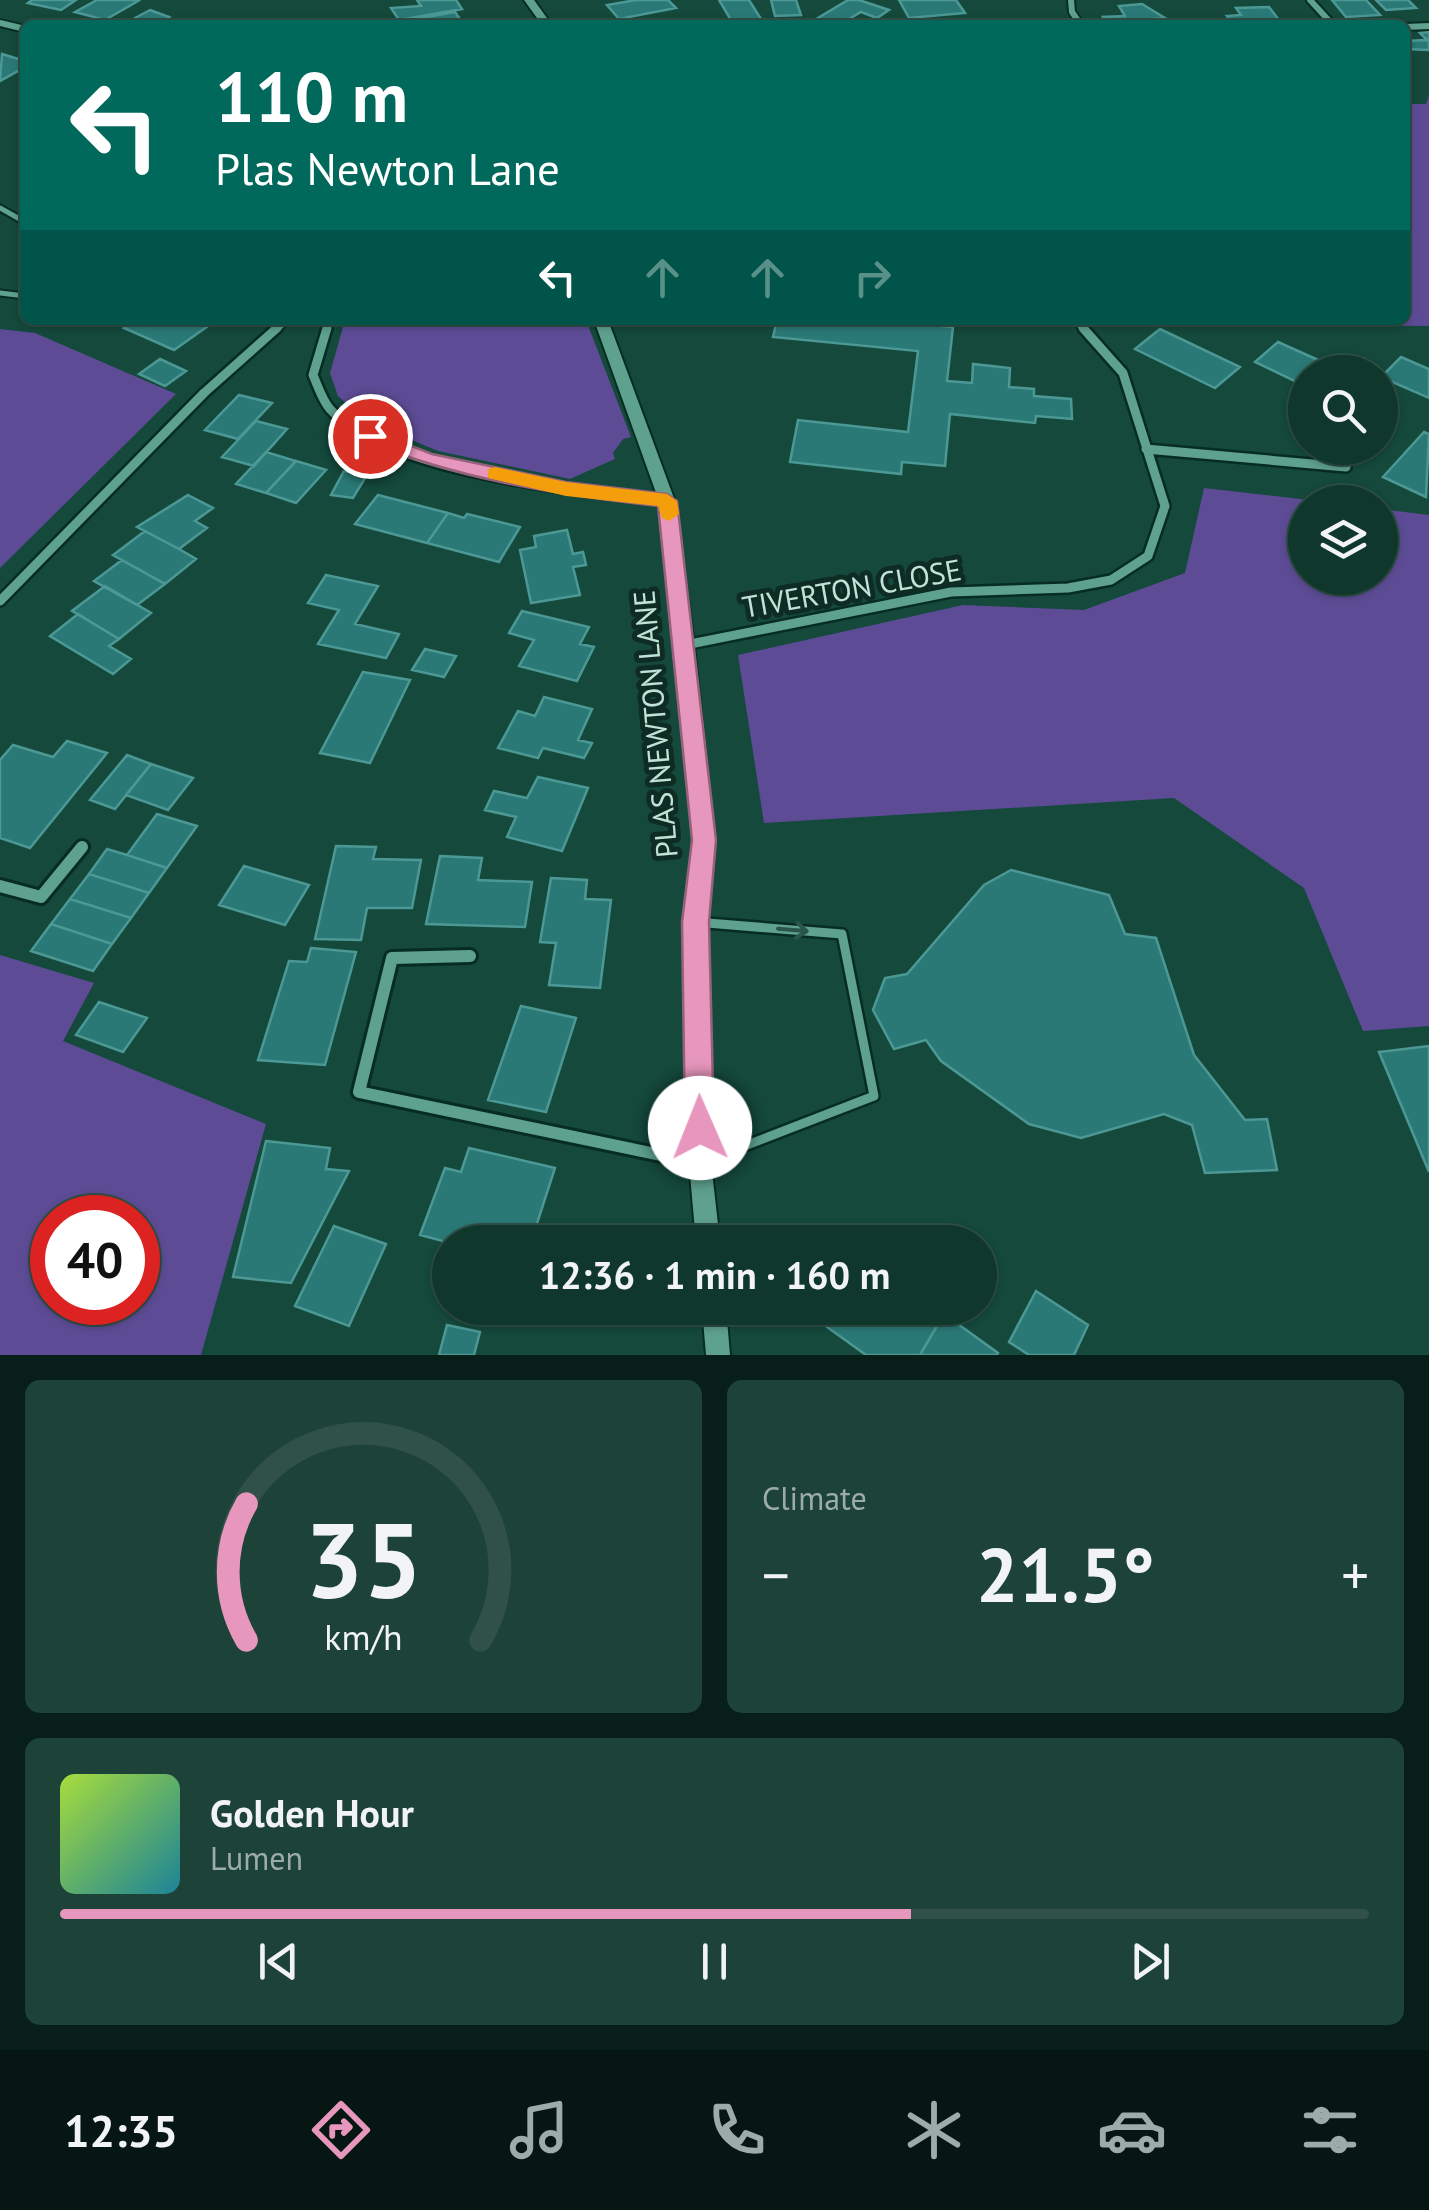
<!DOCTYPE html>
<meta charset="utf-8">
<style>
body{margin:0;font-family:"PT Sans",sans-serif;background:#1d4238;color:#f1f3f6;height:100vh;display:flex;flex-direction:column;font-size:38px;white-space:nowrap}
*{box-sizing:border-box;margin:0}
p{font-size:32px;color:#9baca9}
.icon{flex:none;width:55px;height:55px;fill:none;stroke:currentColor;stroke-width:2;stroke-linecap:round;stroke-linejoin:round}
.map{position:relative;height:1355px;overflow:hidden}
.panel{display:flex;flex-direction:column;gap:25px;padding:25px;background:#081e18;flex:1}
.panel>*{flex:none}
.top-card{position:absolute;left:20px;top:20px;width:1390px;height:305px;border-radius:15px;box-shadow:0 2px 8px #0004,0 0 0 2px #2f5148;background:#00695c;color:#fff;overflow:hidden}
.fabs{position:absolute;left:1288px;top:355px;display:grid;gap:20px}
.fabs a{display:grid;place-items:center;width:110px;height:110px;border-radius:50%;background:#0f372c;box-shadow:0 2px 8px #0004,0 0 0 2px #2f5148;font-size:50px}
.speed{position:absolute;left:30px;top:1195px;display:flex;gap:20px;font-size:50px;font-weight:700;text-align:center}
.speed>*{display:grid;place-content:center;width:130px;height:130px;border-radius:50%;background:#0f372c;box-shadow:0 2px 8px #0004,0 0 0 2px #2f5148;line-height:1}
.speed .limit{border:15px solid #d22;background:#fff;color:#111}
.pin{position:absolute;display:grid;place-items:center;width:85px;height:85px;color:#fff;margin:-42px;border:5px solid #fff;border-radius:50%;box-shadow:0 2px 10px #0007}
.me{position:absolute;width:110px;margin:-55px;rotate:359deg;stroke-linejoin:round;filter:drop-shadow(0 0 8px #0008)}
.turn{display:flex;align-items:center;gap:35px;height:210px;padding:0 30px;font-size:45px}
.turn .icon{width:130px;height:130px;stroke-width:2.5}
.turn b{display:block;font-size:70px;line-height:85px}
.lanes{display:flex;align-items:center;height:95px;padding:0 30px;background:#0003;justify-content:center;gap:50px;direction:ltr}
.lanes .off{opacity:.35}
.big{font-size:75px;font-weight:700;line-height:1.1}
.panel .card{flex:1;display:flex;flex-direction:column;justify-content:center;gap:15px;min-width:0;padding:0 35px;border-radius:15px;background:#1d4238}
.panel .dial{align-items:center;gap:0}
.dial svg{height:260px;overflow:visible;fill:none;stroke:#2f5148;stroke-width:7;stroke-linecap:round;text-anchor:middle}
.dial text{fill:#f1f3f6;stroke:none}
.song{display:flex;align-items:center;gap:30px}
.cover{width:120px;height:120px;border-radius:15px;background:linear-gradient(135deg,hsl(80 70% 55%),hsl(190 70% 35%))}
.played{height:10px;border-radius:5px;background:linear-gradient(90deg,#e797bd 65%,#2f5148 65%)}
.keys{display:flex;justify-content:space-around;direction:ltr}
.heat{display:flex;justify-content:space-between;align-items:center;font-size:55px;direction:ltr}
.panel .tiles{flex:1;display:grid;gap:25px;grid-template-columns:1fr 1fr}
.card:last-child{grid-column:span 2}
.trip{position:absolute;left:432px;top:1225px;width:565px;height:100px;border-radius:50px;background:#0f372c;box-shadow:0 2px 8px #0004,0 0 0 2px #2f5148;font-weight:700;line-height:100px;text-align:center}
.menu{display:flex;height:160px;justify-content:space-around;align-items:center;background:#061612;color:#9baca9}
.menu .icon{width:70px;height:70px}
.menu .current{color:#e797bd}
.menu b{font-size:45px;color:#f1f3f6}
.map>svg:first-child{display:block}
</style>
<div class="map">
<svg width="1429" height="1355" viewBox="0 0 1429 1355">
<rect width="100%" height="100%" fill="#14493b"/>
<path fill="#5d4c95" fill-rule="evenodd" d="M1429 95V326L1160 323 1405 320V104H1426Z
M345 320H586L631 437 623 439 613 453 615 459 570 479 438 451 364 420 338 396 330 373Z
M0 329 35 333 176 394 0 568Z
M1204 488 1326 502H1305V578H1380V509L1429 515V1026L1363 1031 1304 888 1174 798 764 823 738 655 963 605 1084 610 1185 573Z
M0 955 94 983 63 1041 266 1124 201 1355H0ZM52 1218H138V1302H52Z"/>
<path fill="#2a7976" stroke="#4c9895" stroke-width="2.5" d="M32 0H76L61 10 28 3Z
M97 0H134L138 1 105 20 75 12Z
M417 0H456L462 9 399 20 391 8 421 6Z
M636 0H668L676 8 619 19 607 5Z
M719 0H749L761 19 732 22Z
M771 0H796L801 15 775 16Z
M848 0H859L889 10 877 18 861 12 839 25 818 18Z
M899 0H956L965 13 909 18Z
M1332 0H1366L1380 15 1346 17Z
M1376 0H1408L1416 8 1386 10Z
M1142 4 1165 18 1152 19 1156 24 1109 25 1103 17 1125 16 1119 6Z
M1269 7 1279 20 1232 22 1227 16 1241 15 1236 8Z
M150 10 169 17 154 25H122Z
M455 12 464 25H414L410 20Z
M1429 32V50L1405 49V41L1427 40 1420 33Z
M2 54 25 61V67L0 81Z
M136 320 171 324 203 320 211 324 174 350 124 328Z
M777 320H919L918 324 953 327 947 381 972 383 973 364 1010 368 1009 387 1034 389V396L1071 399 1072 419 1036 416 1035 423 950 414 945 466 902 462 901 474 790 462 798 420 908 432 918 351 773 337Z
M1160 329 1240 367 1215 388 1135 349Z
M1278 342 1345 372H1305V386L1255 362Z
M1401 357 1429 369V398L1381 377Z
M160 359 186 371 165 386 139 374Z
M239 395 272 403 238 439 205 430Z
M256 421 287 429 254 466 222 457Z
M1424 432 1429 434 1426 497 1383 477Z
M266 452 296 461 266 493 236 484Z
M296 461 326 470 296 503 266 493Z
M344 471 367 475 353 498 331 495Z
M188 495 213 508 195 521 207 528 179 549 137 527Z
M378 495 448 513 427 543 355 524Z
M448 513 464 518 467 514 520 527 499 562 427 543Z
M567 530 573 554 583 552 586 565 573 567 580 595 531 603 520 550 536 547 534 536Z
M145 531 179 549 196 559 165 584 113 555Z
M122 560 165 584 137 605 94 581Z
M326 575 378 586 355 624 399 634 386 658 318 644 339 610 308 603Z
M105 586 151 613 119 639 72 611Z
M522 611 589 627 580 644 594 647 577 681 519 666 534 640 509 633Z
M78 614 119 639 109 646 131 659 113 674 50 636Z
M425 649 456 656 444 677 412 670Z
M363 672 410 680 370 763 320 753Z
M544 697 592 709 578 740 592 743 584 758 543 748 538 758 498 748 518 711 535 716Z
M67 741 107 753 30 848 0 838V760L13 745 53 757Z
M127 755 151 764 115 809 90 800Z
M151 764 193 778 168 810 126 795Z
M538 777 588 788 562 851 507 837 516 817 485 810 494 791 527 798Z
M157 814 197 826 167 868 127 855Z
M336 846 376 847 373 859 421 860 412 908H367L361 940 315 939Z
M107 849 127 855 167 868 149 893 89 874Z
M440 856 482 858 478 880 532 882 525 927 426 924Z
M244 866 309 885 285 925 219 905Z
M1011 870 1109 895 1125 934 1156 938 1194 1055 1245 1120 1267 1119 1277 1170 1205 1173 1192 1125 1164 1114 1081 1138 1029 1124 941 1061 926 1040 894 1049 873 1010 885 978 907 974 984 885Z
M89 874 149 893 131 918 70 899Z
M551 878 587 880 585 899 611 900 600 988 549 985 556 943 540 942Z
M70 899 131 918 112 944 51 924Z
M51 924 112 944 93 971 31 951Z
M311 948 356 952 325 1065 258 1060 289 961 307 962Z
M99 1002 147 1018 123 1052 76 1035Z
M521 1006 576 1018 546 1112 488 1100Z
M1429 1046V1172L1379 1052Z
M266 1141 330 1148 326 1169 349 1171 291 1283 233 1277Z
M469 1148 555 1168 531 1242 450 1243 420 1235 445 1168 461 1172Z
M334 1226 386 1244 349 1326 295 1306Z
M1036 1291 1088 1325 1074 1355H1029L1009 1342Z
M839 1308H935L944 1314 920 1355H866L827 1327Z
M944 1314 998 1353 997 1355H920Z
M447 1325 480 1332 474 1355H439Z"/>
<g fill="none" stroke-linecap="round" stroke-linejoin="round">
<g stroke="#072d23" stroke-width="9">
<path id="service-far1" d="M0 208 25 222
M0 293 25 296"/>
</g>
<g stroke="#072d23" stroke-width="14">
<path id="service" d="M695 922 842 934 874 1096 703 1162"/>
</g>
<g stroke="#072d23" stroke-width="10">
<path id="minor-far2" d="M1071 0 1072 12 1081 25
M1310 0 1333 25
M0 23 25 29
M1405 27 1429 26
M1075 320 1085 331
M275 331 287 320
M326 331 329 320"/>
</g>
<g stroke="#072d23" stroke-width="14">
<path id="minor-far1" d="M327 328 313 375C318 386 322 400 330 409 388 473 583 491 667 501
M1146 449 1346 467
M0 601 204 393 277 328
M685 645 951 592 1068 588 1111 580 1148 556 1165 506 1123 373 1083 328"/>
</g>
<g stroke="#072d23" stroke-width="18">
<path id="minor" d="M0 886 41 897 82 847
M470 956 392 958 359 1092 699 1163"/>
</g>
<g stroke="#072d23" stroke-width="4">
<path id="tertiary" d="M524 0H534L552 25H542Z
M594 320H608L675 501 694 645 714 841 705 922 711 1163 720 1242H696L689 1163 685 922 694 841 676 645 659 501Z
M702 1308H726L730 1355H706Z"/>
</g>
<use href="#service-far1" stroke="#5ea18d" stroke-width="5"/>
<use href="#service" stroke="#5ea18d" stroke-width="9"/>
<use href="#minor-far2" stroke="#5ea18d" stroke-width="6"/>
<use href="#minor-far1" stroke="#5ea18d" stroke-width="9"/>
<use href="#minor" stroke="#5ea18d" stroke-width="12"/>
<use href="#tertiary" fill="#5ea18d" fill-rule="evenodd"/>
</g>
<defs><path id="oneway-shaft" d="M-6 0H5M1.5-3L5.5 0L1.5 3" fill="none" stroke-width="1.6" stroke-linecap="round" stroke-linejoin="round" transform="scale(2.5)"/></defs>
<use stroke="#2b5549" href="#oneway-shaft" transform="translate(793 930) rotate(5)"/>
<path fill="#e797bd" stroke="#96627b" stroke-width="2.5" d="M370 430 432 454 566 482 667 494 677 501 716 840 709 922 714 1128 710 1138 700 1142 689 1138 685 1128 682 922 692 840 658 506C557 495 457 479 363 440V432Z"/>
<path fill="#f59e0b" d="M495 467 566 482 667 494 677 501 679 514 669 521 662 518 658 506 566 496 488 478V469Z"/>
<g text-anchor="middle" stroke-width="10" stroke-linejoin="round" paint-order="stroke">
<g font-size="30" fill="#c1e2d6" stroke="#0f2c24">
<text transform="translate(852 589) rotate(-10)" y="10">TIVERTON CLOSE</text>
<text transform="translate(656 724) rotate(-95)" y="10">PLAS NEWTON LANE</text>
</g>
</g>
</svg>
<div class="fabs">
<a><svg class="icon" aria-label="search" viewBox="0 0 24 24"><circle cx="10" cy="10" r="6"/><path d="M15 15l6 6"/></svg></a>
<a><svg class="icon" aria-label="layers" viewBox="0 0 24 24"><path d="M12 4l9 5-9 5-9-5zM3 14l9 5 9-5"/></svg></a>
</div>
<div class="speed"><div class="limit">40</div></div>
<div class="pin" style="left:370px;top:436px;background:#d93025"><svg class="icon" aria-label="arrive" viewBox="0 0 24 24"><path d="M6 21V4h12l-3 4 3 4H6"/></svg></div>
<svg class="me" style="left:700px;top:1128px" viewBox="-20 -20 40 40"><circle r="19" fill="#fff"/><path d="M0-13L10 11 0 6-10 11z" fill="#e797bd"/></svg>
<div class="trip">12:36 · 1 min · 160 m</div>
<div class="top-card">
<div class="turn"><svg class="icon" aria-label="left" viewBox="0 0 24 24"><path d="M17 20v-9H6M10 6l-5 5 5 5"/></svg><div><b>110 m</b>Plas Newton Lane</div></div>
<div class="lanes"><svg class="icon" aria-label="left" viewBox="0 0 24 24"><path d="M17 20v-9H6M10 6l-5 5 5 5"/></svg><svg class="icon off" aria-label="ahead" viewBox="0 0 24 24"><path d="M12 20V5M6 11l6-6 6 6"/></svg><svg class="icon off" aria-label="ahead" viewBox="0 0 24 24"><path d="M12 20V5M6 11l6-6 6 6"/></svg><svg class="icon off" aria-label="right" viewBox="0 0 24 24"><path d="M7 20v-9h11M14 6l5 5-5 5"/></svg></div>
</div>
</div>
<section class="panel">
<div class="tiles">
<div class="card dial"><svg viewBox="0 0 100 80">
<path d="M14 69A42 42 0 1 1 86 69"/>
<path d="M14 69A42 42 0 0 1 14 27" stroke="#e797bd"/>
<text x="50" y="56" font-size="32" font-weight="700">35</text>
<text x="50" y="72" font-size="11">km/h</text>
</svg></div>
<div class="card"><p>Climate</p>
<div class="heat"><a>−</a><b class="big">21.5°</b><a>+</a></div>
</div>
<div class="card">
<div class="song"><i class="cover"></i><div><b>Golden Hour</b><p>Lumen</p></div></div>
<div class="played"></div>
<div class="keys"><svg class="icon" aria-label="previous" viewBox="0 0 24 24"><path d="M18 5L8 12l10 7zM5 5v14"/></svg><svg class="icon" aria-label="pause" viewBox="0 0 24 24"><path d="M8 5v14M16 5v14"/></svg><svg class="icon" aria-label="next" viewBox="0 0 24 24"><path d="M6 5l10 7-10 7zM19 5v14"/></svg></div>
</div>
</div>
</section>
<nav class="menu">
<b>12:35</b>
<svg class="icon current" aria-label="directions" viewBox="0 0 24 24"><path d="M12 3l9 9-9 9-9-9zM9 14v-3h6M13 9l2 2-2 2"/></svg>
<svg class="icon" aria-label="music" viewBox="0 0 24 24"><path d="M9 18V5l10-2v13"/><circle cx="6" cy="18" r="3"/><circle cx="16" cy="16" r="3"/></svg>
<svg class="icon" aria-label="phone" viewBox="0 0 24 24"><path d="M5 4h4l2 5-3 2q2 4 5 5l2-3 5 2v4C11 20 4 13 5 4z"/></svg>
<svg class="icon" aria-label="climate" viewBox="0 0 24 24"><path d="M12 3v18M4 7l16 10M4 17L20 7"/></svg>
<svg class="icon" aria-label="car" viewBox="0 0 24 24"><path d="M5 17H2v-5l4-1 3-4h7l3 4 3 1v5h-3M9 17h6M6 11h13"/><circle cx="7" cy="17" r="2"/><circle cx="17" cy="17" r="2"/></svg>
<svg class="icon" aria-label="filters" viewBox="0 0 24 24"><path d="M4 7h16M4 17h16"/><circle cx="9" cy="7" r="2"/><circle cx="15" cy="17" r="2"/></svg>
</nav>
